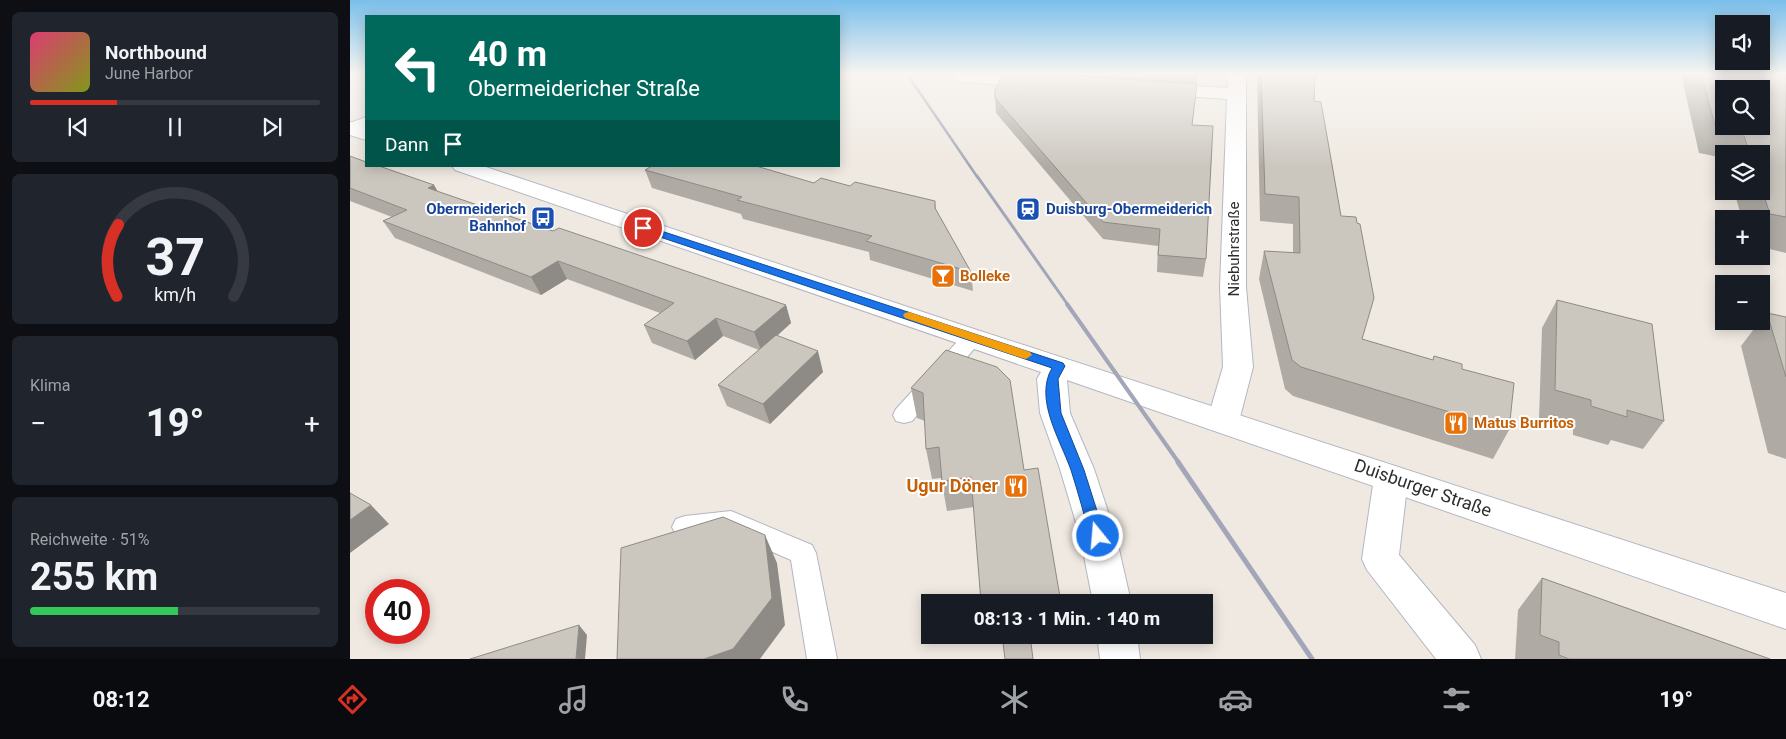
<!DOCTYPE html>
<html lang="de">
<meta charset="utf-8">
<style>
body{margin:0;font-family:Roboto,sans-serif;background:#20242c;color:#f1f3f6;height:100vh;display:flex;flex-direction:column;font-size:19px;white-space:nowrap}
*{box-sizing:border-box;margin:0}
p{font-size:16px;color:#9ea1a6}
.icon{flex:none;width:28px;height:28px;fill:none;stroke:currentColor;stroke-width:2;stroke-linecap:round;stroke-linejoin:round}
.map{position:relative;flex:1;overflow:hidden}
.details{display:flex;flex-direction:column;gap:12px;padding:12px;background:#0d0f14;width:350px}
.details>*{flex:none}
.top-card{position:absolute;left:15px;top:15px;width:475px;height:152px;border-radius:0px;box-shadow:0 2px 12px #0003;background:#00695c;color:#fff;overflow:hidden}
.tools{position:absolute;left:1365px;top:15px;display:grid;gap:10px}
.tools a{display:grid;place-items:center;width:55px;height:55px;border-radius:0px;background:#171b24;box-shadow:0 2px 12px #0003;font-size:25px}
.speed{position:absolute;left:15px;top:579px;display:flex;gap:10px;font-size:25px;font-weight:700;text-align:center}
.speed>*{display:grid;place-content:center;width:65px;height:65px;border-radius:50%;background:#171b24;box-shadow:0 2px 12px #0003;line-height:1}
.speed .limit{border:8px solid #d22;background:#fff;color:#111}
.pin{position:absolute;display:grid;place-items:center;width:42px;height:42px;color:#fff;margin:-21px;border:2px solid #fff;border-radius:50%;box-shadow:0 1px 5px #0007}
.me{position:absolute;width:55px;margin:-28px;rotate:343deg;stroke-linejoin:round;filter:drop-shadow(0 0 4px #0008)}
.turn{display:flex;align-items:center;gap:18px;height:105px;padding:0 20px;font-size:22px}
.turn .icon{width:65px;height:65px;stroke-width:2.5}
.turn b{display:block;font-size:35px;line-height:42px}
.then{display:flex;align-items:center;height:48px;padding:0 20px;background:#0003;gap:10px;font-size:19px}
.big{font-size:38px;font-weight:700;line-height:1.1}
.details .widget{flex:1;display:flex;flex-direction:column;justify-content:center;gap:8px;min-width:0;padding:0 18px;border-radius:8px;background:#20242c}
.details .dial{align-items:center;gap:0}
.dial svg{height:130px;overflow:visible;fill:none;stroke:#363941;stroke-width:7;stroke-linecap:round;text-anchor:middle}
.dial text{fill:#f1f3f6;stroke:none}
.song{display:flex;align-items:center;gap:15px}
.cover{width:60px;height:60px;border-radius:8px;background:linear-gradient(135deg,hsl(340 70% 55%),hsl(70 70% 35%))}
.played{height:5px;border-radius:2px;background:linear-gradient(90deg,#d93025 30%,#363941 30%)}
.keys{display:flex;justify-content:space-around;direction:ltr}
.heat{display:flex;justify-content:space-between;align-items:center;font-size:28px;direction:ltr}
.charge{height:8px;border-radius:4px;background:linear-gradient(90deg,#34c759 51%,#363941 0)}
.trip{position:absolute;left:571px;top:594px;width:292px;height:50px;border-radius:0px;background:#171b24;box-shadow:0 2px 12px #0003;font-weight:700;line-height:50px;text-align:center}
.menu{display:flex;height:80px;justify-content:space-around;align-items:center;background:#090b0e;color:#9ea1a6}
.menu .icon{width:35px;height:35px}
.menu .current{color:#d93025}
.menu b{font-size:22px;color:#f1f3f6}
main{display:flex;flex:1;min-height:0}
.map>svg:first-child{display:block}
</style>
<main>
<section class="details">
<div class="widget">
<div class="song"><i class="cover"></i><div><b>Northbound</b><p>June Harbor</p></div></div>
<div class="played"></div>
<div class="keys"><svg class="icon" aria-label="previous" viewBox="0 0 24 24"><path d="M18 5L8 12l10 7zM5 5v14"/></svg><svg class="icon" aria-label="pause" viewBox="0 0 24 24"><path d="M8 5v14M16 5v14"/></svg><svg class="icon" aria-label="next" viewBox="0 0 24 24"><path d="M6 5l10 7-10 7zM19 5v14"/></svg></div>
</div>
<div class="widget dial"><svg viewBox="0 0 100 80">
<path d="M14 69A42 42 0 1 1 86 69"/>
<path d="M14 69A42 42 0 0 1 15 25" stroke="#d93025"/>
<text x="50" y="56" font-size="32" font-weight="700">37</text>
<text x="50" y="72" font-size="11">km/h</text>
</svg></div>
<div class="widget"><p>Klima</p>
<div class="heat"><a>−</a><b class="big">19°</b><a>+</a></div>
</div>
<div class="widget"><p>Reichweite · 51%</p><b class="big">255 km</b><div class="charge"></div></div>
</section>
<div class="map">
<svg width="1436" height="659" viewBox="0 0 1436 659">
<rect width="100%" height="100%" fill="#efe9e1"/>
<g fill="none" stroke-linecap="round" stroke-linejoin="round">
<g stroke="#b4b7c1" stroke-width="2">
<path id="lane" d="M623 330 630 332 633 337 630 342 562 421 554 423 546 421 543 415 546 409 616 332Z
M381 511 462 545 466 553 487 659H457L441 560 379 533 335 538 326 535 322 527 326 519 335 516Z"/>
</g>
<g stroke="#b4b7c1" stroke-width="2">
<path id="street" d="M600 74 688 77 694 78 697 82 694 86 688 87 613 82 607 81Z
M878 74H896V287L903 367 889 421 884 429 873 433 862 429 857 421 873 367 870 287 877 99 809 94 803 93 800 89 803 85 809 84 878 88Z
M16 117V130L0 135V123Z
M1041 465 1053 469 1058 478 1049 555 1125 645 1131 659H1086L1017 570 1012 559 1024 478 1029 469Z"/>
</g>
<g stroke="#b4b7c1" stroke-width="2">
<path id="secondary" d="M0 122 16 127V140L0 135Z
M102 166H133L618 327 1436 593V629L717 380 720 413 744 469 766 536 781 602H743L730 536 710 469 690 413 687 379 691 372 105 170Z
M747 635H787L790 659H750Z"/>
</g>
<use href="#lane" fill="#fff" fill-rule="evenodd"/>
<use href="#street" fill="#fff" fill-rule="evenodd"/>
<use href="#secondary" fill="#fff" fill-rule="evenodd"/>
<path stroke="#a3a6b8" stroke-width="2.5" d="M557 74 628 178"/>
<path stroke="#a3a6b8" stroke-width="3" d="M627 176 718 305"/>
<path stroke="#a3a6b8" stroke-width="4" d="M717 304 829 463"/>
<path stroke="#a3a6b8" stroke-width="5" d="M828 462 962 659"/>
</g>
<path fill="#afaba4" d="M653 74H848L842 125 856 259 853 277 807 272 808 246 753 239 646 113 645 98Z
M907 74H968L965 82 964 101 1012 339 1083 360 1084 356 1112 369 1159 430 1143 459 943 396 935 389 909 279 914 251 943 253V224L910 221Z
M1331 74H1436V253L1411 247V219H1392L1384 191H1411V154H1374V158L1349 153Z
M0 156 84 185 87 191 203 231 436 305 441 323 427 336 473 372 420 424 377 406 368 385 409 350 373 336 345 360 302 343 294 325 310 313 217 279 191 295 45 238 33 221 42 217 0 201Z
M295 170 500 186 585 201 586 210 621 272 623 291 520 260 519 252 393 219 391 214 302 188Z
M1207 300 1314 421 1293 449 1261 440 1258 445 1223 435V429L1189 419 1192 328Z
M1417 313 1436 317V459L1418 453 1391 346 1410 321H1411Z
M596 350 674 470 710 597V602H631L624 507 597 511 591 478 582 479 576 449 575 421 567 418 561 388Z
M1192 578 1420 659H1165L1168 610Z"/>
<path fill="#8e8b86" d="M84 185 94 202 78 188Z
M208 261 217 279 191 295 181 277Z
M436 305 441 323 411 350 404 332Z
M366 318 373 336 345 360 337 341Z
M468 351 473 372 420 424 413 404Z
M21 505 39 524 0 553V520Z
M415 535 427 563 435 625 410 659H354Z
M229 625 237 635 235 659H226Z"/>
<path fill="#cbc7bf" stroke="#8e8b86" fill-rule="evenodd" d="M653 74H695L847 84 842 125 863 126 856 259 808 255 810 229 753 222 645 98V90Z
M911 74H965L964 101 971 102 991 216 1006 217 1007 223 1010 224 1024 298 1012 339 1083 360 1084 356 1112 364V369L1164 383 1159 430 951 367 942 360 914 251 950 253 949 197 915 194Z
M1351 74H1436V217L1420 214 1411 187V154H1400L1392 130 1365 125ZM1374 89H1411V126H1374Z
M0 156 16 162V166H29L84 185 78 188 203 231 209 228 436 305 404 332 366 318 337 341 294 325 324 303 208 261 181 277 33 221 57 210 0 188Z
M302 166H406L464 183 471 178 500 186 505 182 585 201V208L621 272 516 241 522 236 387 200 392 197 295 170Z
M1207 300 1302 324 1314 421 1277 410V417L1241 406V400L1205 390Z
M1417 313 1436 317V377Z
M426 335 468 351 413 404 368 385Z
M596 350 647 367 660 380 674 470 688 468 710 597 676 601 677 602H631L621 477 592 481 589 447 576 449 573 393 561 388Z
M0 493 21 505 0 520Z
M373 517 415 535 422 598 383 649 354 659H267L271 548Z
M1192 578 1420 659H1219L1209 655V642L1190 635Z
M229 625 226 659H120Z
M652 635H680L683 659H655Z"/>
<linearGradient id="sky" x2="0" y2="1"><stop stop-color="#7abfeb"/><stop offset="0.44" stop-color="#f8f5f2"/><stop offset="1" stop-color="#f8f5f2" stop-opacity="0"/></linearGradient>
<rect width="1436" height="167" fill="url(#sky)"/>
<path fill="#1a73e8" stroke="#114b97" d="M293 225 713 363 715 366 708 379 711 413 734 470 755 536 753 541 748 543 743 541 740 536C734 514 728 492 721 470 710 439 684 399 702 368L289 230V226Z"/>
<path fill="#f59e0b" d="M559 312 680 352 682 355 676 359 672 358 555 318 553 315 555 313Z"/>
<defs>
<g id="station-square" transform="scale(1.25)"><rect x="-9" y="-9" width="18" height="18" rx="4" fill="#1a4fb4" stroke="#fff"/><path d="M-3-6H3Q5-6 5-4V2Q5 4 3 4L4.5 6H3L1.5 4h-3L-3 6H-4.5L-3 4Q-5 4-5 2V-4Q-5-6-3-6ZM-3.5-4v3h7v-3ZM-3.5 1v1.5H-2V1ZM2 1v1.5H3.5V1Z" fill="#fff"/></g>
<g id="bus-square" transform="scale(1.25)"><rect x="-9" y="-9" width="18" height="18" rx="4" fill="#1a4fb4" stroke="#fff"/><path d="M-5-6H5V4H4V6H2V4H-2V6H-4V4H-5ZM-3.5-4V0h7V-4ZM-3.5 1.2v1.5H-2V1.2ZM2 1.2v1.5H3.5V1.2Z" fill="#fff"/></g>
<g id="bar-square" transform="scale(1.25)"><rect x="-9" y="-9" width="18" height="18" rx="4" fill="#e8710a" stroke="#fff"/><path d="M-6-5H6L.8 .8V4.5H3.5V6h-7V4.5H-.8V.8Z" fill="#fff"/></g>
<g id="restaurant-square" transform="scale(1.25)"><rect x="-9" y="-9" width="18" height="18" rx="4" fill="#e8710a" stroke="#fff"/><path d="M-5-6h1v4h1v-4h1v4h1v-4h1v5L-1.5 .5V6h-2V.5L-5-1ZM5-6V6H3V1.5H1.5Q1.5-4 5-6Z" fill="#fff"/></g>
</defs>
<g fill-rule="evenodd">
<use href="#station-square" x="678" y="209"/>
<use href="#bus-square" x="193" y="218"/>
<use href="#bar-square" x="593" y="276"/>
<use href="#restaurant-square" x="1106" y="423"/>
<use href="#restaurant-square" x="666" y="486"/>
</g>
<g text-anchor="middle" stroke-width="4" stroke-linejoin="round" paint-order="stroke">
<g font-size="15" font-weight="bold" fill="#164399" stroke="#fff" text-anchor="end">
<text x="176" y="214">Obermeiderich<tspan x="176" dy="17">Bahnhof</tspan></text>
<text x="696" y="214" text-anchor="start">Duisburg-Obermeiderich</text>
</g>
<g font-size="15" fill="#2e2e2e" stroke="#fff">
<text transform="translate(884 249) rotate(-90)" y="5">Niebuhrstraße</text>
</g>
<g font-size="15" font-weight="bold" fill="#c56008" stroke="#fff" text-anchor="start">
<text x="610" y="281">Bolleke</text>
<text x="1124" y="428">Matus Burritos</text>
</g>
<g font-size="18" font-weight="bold" fill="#c56008" stroke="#fff" text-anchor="end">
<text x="648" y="492">Ugur Döner</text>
</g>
<g font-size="18" fill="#2e2e2e" stroke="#fff">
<text transform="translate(1073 488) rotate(19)" y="6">Duisburger Straße</text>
</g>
</g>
</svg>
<div class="tools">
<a><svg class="icon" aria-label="sound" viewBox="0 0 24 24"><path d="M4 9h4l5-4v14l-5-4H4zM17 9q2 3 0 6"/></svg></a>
<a><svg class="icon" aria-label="search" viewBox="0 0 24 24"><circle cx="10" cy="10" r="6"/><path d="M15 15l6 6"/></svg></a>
<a><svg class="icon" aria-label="layers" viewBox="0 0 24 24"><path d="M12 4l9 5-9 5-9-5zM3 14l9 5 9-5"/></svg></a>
<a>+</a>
<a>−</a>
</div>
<div class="speed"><div class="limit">40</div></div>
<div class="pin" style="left:293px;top:228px;background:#d93025"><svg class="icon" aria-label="arrive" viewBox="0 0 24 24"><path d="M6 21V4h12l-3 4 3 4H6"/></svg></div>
<svg class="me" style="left:748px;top:536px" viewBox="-20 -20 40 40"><circle r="17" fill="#1a73e8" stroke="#fff" stroke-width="3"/><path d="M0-11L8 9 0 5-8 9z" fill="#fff"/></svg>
<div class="trip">08:13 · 1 Min. · 140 m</div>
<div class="top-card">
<div class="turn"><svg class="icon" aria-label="left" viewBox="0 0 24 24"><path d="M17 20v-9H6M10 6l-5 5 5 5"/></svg><div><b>40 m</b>Obermeidericher Straße</div></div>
<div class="then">Dann<svg class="icon" aria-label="arrive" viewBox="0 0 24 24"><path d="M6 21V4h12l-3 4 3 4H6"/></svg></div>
</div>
</div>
</main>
<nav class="menu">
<b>08:12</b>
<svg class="icon current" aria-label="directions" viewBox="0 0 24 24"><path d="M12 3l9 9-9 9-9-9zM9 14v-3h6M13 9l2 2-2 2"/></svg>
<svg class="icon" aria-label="music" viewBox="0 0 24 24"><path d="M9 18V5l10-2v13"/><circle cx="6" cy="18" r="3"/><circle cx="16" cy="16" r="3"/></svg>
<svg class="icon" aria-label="phone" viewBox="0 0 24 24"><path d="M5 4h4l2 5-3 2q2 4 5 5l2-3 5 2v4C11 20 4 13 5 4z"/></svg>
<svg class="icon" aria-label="climate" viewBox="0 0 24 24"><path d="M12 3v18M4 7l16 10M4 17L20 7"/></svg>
<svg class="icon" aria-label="car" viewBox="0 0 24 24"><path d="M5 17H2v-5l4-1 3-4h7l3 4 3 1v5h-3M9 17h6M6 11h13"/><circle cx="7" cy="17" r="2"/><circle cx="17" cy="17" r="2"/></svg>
<svg class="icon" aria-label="filters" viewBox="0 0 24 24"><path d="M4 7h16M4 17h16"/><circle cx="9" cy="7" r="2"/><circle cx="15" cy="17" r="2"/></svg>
<b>19°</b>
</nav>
